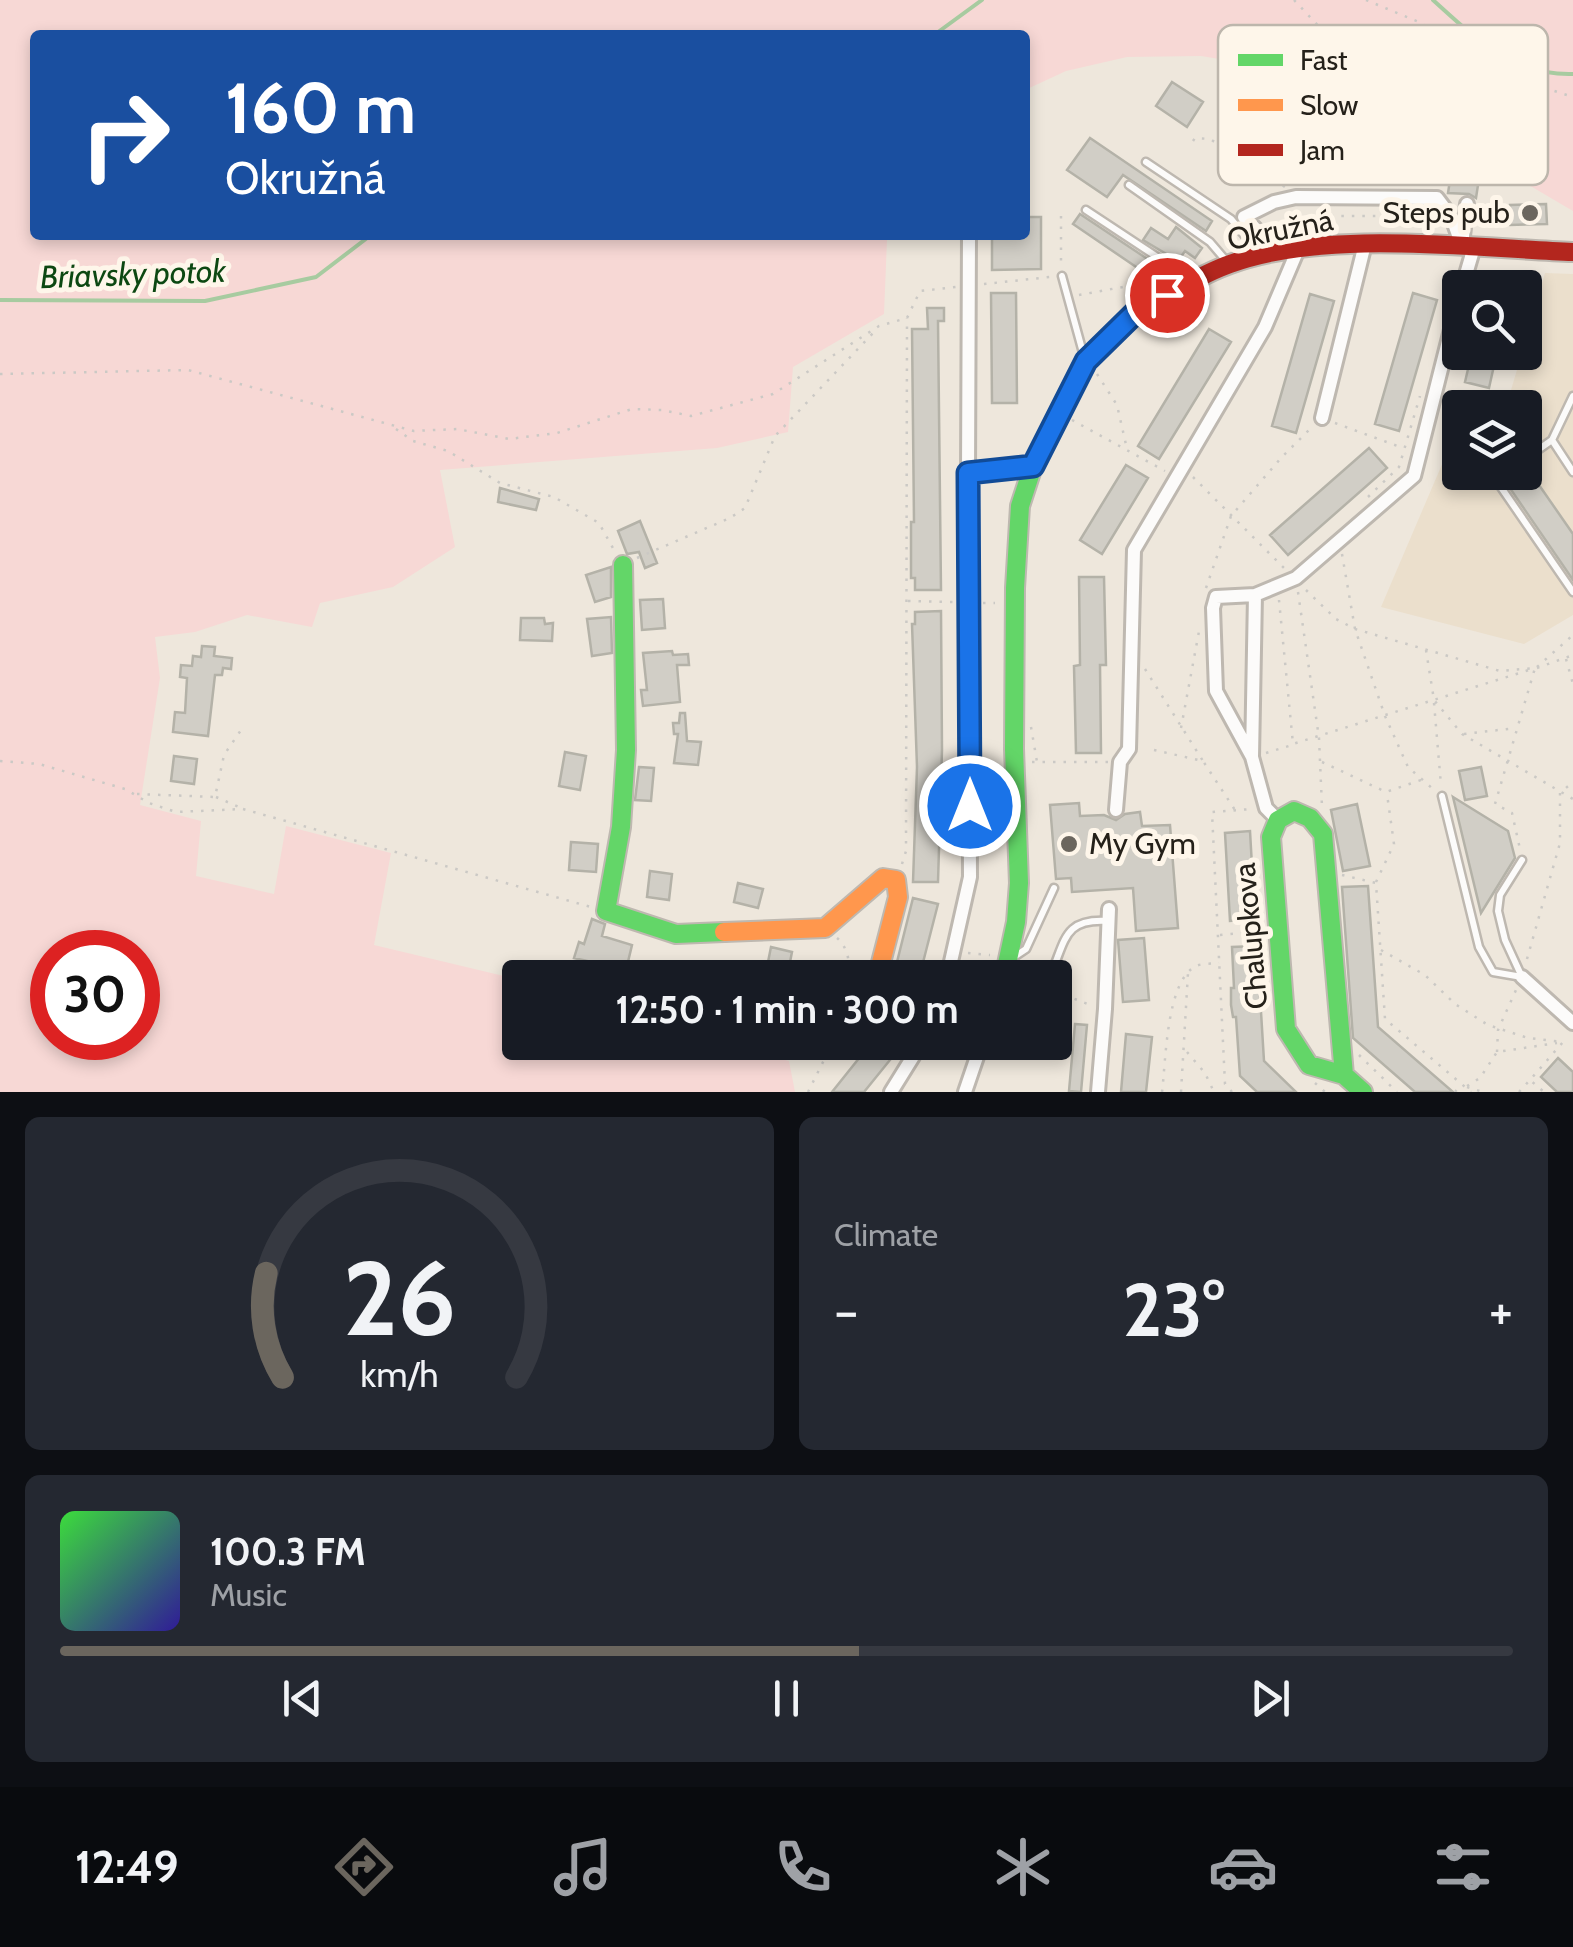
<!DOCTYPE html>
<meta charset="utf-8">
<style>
body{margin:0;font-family:Cabin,sans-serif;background:#242831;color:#f1f3f6;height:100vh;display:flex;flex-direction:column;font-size:38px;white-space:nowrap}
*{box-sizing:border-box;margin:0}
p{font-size:32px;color:#9ea1a6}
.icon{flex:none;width:55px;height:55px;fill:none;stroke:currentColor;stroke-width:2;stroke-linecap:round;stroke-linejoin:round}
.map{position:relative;height:1092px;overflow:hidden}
.details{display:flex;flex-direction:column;gap:25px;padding:25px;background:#0d0f14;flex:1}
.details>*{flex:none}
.top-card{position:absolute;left:30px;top:30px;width:1000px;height:210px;border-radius:10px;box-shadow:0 5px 15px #0003;background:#1a4fa0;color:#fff;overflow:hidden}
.buttons{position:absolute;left:1442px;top:270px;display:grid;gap:20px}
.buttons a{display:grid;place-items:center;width:100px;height:100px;border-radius:10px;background:#171b24;box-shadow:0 5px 15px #0003;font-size:50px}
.speed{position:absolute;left:30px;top:930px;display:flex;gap:20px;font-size:50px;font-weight:700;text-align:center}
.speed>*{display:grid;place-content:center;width:130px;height:130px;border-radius:50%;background:#171b24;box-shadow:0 5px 15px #0003;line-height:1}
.speed .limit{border:15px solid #d22;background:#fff;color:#111}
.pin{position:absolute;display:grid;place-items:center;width:85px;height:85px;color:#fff;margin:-42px;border:5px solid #fff;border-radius:50%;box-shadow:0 2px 10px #0007}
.me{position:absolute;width:110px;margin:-55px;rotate:0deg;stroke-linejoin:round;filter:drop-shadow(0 0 8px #0008)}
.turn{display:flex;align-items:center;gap:35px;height:210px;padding:0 30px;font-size:45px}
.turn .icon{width:130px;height:130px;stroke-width:2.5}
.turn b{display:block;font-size:70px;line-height:85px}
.big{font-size:75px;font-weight:700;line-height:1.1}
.details .card{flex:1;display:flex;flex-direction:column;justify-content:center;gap:15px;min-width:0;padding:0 35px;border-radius:15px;background:#242831}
.details .dial{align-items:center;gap:0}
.dial svg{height:260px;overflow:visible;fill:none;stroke:#363941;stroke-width:7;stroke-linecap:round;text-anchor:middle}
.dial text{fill:#f1f3f6;stroke:none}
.song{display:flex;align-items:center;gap:30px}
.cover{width:120px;height:120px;border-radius:15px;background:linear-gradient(135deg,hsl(120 70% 55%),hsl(250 70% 35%))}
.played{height:10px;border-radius:5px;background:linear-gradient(90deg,#6b665e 55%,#363941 55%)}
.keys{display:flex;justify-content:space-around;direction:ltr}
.heat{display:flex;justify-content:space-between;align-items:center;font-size:55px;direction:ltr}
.details .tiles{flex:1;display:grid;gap:25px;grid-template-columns:1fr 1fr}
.card:last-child{grid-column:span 2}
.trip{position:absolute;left:502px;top:960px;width:570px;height:100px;border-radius:10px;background:#171b24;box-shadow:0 5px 15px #0003;font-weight:700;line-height:100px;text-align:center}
.tabs{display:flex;height:160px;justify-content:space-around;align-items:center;background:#090b0e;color:#9ea1a6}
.tabs .icon{width:70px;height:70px}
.tabs .selected{color:#6b665e}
.tabs b{font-size:45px;color:#f1f3f6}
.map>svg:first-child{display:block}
</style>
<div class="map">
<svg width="1573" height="1092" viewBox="0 0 1573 1092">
<rect width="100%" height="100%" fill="#eee7dc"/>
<path fill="#ebdfcc" d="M1545 273 1573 274V615L1524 644 1381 607 1449 448 1460 441V472H1525V408L1506 407 1522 353 1525 352V341Z"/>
<path fill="#f7d8d5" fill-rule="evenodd" d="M0 0H1573V211L1349 80 1201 56 1127 57 1066 71 1025 90V35H35V235H891L887 240 884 314 793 367 788 432 717 448 440 470 455 547 393 587 320 603 312 627 247 615 195 632 155 637 160 678 140 805 201 821 196 876 274 894 286 826 391 853 374 945 520 980V1042C610 1042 702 1035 789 1061L795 1092H0ZM52 952H138V1038H52Z"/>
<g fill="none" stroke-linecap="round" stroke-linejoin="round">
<path stroke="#a7cba0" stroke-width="4" d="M1433 0C1475 38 1513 76 1573 74
M934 35 982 0
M0 300 205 301 316 277 371 235"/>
</g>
<path fill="#d1cec6" stroke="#b4b2a8" stroke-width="2.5" d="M1172 82 1203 102 1187 127 1156 106Z
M1090 138 1212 221 1206 231 1123 175 1107 197 1067 170Z
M1452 167 1480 172 1476 198 1469 194 1448 193Z
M1546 204 1547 224 1510 225V205Z
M1080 214 1152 262 1145 273 1073 224Z
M1028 217H1041V269L992 270V235L1028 234Z
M1176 227 1202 248 1195 258 1185 251 1178 261 1143 240 1151 228 1168 239Z
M991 293H1016L1017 403H992Z
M1413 293 1437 300 1399 431 1375 424Z
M1310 294 1334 301 1296 433 1272 426Z
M927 308H944V321H938L941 590H915V578H911V522H914L912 329H928Z
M1209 329 1231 342 1159 459 1138 446Z
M1472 352H1497L1489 388 1465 382Z
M1369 448 1387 468 1288 555 1270 535Z
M1126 465 1148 478 1102 554 1080 540Z
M1516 472H1530L1573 534V580L1505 481Z
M500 488 539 499 536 510 498 502Z
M640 521 657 563 645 568 639 552 627 554 618 531Z
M611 567V597L595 602 586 575Z
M1079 577H1104L1106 665H1100L1101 753H1076L1074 666 1080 665Z
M663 599 665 628 642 630 640 600Z
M941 611 942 750 938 882H913L917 767 912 624H915V612Z
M611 617 612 653 592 656 587 619Z
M521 618H544L545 624 553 623 552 641 520 640Z
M202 646 215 647 214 656 232 658 231 669 223 668 222 675H215L208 736 173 732 175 712 185 713 187 678 180 677 181 665 192 666 193 656 201 657Z
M672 651 673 655 688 654 689 665H677L680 702 643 706 641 690H647L643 653Z
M680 713H685L687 741 701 742 698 765 674 763 678 734H674L673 723H679Z
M565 752 586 756 580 790 559 786Z
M174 756 197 759 194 784 171 781Z
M639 767 654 768 651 801 635 800Z
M1481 767 1487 796 1465 800 1459 771Z
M1453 797 1508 831 1515 858 1481 913Z
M1079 803 1080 816 1104 815 1116 820 1125 814 1140 812 1142 826 1170 825 1178 928 1136 931 1133 888 1072 892 1071 878 1056 879 1050 805Z
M1357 804 1370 866 1343 871 1331 810Z
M1250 831 1255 919 1230 921 1225 833Z
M571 842 598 844 596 872 569 870Z
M650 871 672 874 669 900 647 897Z
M738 883 763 889 758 908 734 902Z
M1368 886 1378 1027 1453 1092H1415L1353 1038 1342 887Z
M913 898 938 904 919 978H893Z
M592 919 605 924 602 936 632 945 626 970 574 958 579 942 584 944Z
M1144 938 1149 1000 1123 1002 1118 940Z
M1257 946 1264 1061 1296 1092H1257L1240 1076 1236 1017H1233L1231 1005V988H1234L1232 947Z
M771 947 792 952 787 977 766 972Z
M1075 1024 1087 1025 1081 1092 1069 1091Z
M1126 1034 1152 1037 1146 1092H1121Z
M872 1042H878L894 1055 864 1092H832Z
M1558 1058 1573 1072V1092H1557L1541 1077Z"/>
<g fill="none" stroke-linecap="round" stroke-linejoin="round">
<g stroke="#beb8b0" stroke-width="11">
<path id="lane" d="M1146 162 1231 219 1260 254
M1129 185 1210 242 1228 263
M1086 210 1189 278
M1062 276 1085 360
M1573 396 1552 440 1573 472
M1525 459 1552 440
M1506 472 1496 480 1573 592
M1442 796 1479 947 1493 972 1522 977 1505 940 1498 911 1500 895 1522 860
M1011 959 1026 949 1054 888
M1049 978C1066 942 1062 918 1108 921
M991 1042 1004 1047 1014 1042"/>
</g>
<g stroke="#beb8b0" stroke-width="18">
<path id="street" d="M969 235 968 473 1033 466
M1462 244 1467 204
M1278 252 1244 217 1274 202 1296 197 1437 198 1452 218 1462 246
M1462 288 1474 247
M1322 418 1365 244
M968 473 970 877 950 966 975 978
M1255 595 1252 757 1266 808 1278 820
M1252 757 1216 691 1213 608 1216 597 1255 595 1296 578 1414 476 1460 294
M1116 810 1120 762 1129 749 1134 550 1265 327 1299 247
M1522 977 1573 1023
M891 1092 922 1042
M965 1092 982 1042
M1098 1092 1105 1009 1109 909"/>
</g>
<g stroke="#beb8b0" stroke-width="22">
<path id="fast" d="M623 565 626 750 621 827 606 911 676 934 724 932
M1004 978 1016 922 1019 883 1014 749 1015 588 1020 506 1033 466 1086 361 1139 309 1155 301
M1344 1075 1323 834 1310 818 1294 811 1278 820 1271 837 1286 1029 1309 1065 1344 1075 1363 1092"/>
</g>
<g stroke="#beb8b0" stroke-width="22">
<path id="slow" d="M724 932 825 928 883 878 896 880 898 897 877 978"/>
</g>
<g stroke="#beb8b0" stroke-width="22">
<path id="jam" d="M1155 301C1179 289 1204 273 1230 264 1325 229 1472 248 1573 252"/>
</g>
<path stroke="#cbc9c5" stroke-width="2.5" stroke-dasharray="2.5 8" stroke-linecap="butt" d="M1294 0 1343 52 1383 75 1397 89 1413 152 1429 183
M1366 0 1419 22 1518 79 1573 97
M1193 141 1195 138 1210 139 1285 187
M1291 213 1292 216H1418V213
M1061 216V265
M984 284 1050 277
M1079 295 1150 282 1163 275
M0 374 188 370 414 431 457 429 509 439 557 433 632 409 662 410 691 416 773 394 879 326 907 318 920 291 956 287
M1097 374 1117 405 1127 449
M1072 420 1165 471
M1335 423 1403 448
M396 429 413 441 448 451 500 483 554 497 599 523 614 550
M1193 477 1286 570
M1368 497 1399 467 1420 396
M1342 554 1355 629 1385 716 1408 767 1433 789
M637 558 730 518 745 508 775 436 875 331
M1206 588 1231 516 1281 458 1312 427
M1306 590 1336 619 1355 629 1500 671 1535 668 1495 804 1512 813 1520 849
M1298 592 1319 738 1322 807
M1279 600 1293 744 1529 670
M908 601 955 602
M983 603H995
M1426 650 1434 700 1462 734 1573 799
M1566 659 1573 684
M1537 667 1573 635
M1537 668 1573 655
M1145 669 1203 761
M1434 703 1441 785
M1031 727 1037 762
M1181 728 1200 626
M1464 734 1516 728
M1154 750 1203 761 1235 810
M1266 753 1292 745
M0 761 39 764 125 789 149 803 176 812 243 809 591 907
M1032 762H1109
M1322 762 1386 792 1421 780
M983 770H1000
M944 771 955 770
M137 794 215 797 224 755 241 730
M216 797 241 808
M902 864 906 851 907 318
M1342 875 1376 883 1385 1019 1471 1092
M1376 882 1394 844 1387 794
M1220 935 1262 931
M837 938C848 947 851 965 848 978
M1381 950 1425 975 1455 1004 1488 1025 1528 1038 1563 1042 1530 1080 1544 1092
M968 953 990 955
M1527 959 1560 843V793L1573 782
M1055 991 1090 1005
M1187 1052 1205 1073 1214 1092
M1497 1052 1498 1030 1516 990
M1359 1055 1397 1092
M1315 1083 1325 1092
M1467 1086 1480 1078 1497 1052 1557 1043
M1467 1087 1483 1092
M808 1092 833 1042
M1162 1092C1166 1061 1166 981 1196 966 1203 963 1212 964 1219 963
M1181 1092 1188 973
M1232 1092 1225 1084 1212 812 1252 809
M1455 1092 1461 1085
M1519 1092 1529 1081"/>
<use href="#lane" stroke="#fcfbfa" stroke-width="6"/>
<use href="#street" stroke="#fcfbfa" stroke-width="12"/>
<use href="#fast" stroke="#63d668" stroke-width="18"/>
<use href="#slow" stroke="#ff974d" stroke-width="18"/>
<use href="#jam" stroke="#b3261e" stroke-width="18"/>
</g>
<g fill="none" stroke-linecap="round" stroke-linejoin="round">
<g stroke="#114b97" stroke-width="25">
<path id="route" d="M970 806 968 473 1033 466 1086 361 1139 309 1167 295"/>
</g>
<use href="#route" stroke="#1a73e8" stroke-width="18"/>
</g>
<g fill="#6b665e" stroke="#fef6ea" stroke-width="4">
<circle cx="1530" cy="213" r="10"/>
<circle cx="1069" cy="844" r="10"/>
</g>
<g text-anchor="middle" stroke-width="10" stroke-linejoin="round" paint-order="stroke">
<g font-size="30" fill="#25211a" stroke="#fef6ea" text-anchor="end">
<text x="1510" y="223">Steps pub</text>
<text x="1089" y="854" text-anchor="start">My Gym</text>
</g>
<g font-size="30" fill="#25211a" stroke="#fef6ea">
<text transform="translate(1280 230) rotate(-11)" y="10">Okružná</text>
<text transform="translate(1251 936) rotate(-95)" y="10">Chalupkova</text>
</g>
<g font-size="32" font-style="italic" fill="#0c4812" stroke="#fef6ea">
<text transform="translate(133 274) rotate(-2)" y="11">Briavsky potok</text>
</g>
</g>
<rect x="1218" y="25" width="330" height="160" rx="15" fill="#fef6ea" stroke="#bdb6ac" stroke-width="2.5"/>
<rect x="1238" y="54" width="45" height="12" fill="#63d668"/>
<rect x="1238" y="99" width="45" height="12" fill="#ff974d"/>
<rect x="1238" y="144" width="45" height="12" fill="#b3261e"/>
<g font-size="28" fill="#25211a">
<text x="1300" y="70">Fast</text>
<text x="1300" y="115">Slow</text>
<text x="1300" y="160">Jam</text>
</g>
</svg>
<div class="buttons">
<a><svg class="icon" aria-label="search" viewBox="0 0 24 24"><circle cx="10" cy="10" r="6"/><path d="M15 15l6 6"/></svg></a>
<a><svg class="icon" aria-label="layers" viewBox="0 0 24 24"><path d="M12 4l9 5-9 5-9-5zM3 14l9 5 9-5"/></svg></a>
</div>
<div class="speed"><div class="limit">30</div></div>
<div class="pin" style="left:1167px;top:295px;background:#d93025"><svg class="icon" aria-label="arrive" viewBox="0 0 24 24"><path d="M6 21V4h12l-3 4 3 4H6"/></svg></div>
<svg class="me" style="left:970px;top:806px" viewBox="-20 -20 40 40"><circle r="17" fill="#1a73e8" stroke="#fff" stroke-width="3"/><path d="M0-11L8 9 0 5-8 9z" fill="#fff"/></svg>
<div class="trip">12:50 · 1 min · 300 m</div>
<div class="top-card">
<div class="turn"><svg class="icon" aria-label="right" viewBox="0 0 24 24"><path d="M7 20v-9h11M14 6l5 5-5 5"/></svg><div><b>160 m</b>Okružná</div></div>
</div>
</div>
<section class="details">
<div class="tiles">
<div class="card dial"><svg viewBox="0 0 100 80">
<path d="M14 69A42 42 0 1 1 86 69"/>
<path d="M14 69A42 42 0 0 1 9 37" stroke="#6b665e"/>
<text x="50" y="56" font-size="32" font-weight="700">26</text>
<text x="50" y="72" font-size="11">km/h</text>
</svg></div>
<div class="card"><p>Climate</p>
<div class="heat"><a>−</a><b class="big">23°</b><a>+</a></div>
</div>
<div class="card">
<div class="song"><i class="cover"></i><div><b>100.3 FM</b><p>Music</p></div></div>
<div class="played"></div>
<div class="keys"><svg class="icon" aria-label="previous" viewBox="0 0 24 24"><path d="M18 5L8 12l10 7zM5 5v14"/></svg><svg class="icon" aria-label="pause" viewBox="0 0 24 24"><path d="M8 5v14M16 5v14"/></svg><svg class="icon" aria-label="next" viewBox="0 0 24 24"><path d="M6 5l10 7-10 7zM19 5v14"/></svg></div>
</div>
</div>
</section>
<nav class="tabs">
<b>12:49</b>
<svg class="icon selected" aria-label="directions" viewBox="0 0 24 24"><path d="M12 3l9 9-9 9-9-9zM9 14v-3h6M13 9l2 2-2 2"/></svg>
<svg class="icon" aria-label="music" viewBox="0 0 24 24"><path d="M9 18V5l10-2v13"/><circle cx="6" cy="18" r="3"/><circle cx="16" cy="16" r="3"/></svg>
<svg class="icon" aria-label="phone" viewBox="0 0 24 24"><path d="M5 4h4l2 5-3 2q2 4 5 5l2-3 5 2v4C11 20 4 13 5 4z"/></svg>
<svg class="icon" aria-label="climate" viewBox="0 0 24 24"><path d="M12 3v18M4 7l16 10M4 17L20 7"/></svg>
<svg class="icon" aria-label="car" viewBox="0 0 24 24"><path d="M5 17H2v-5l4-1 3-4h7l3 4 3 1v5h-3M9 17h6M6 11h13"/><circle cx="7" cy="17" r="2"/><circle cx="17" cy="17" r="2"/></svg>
<svg class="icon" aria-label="filters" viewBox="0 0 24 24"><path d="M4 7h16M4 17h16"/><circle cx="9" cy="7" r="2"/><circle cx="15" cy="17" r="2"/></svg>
</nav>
